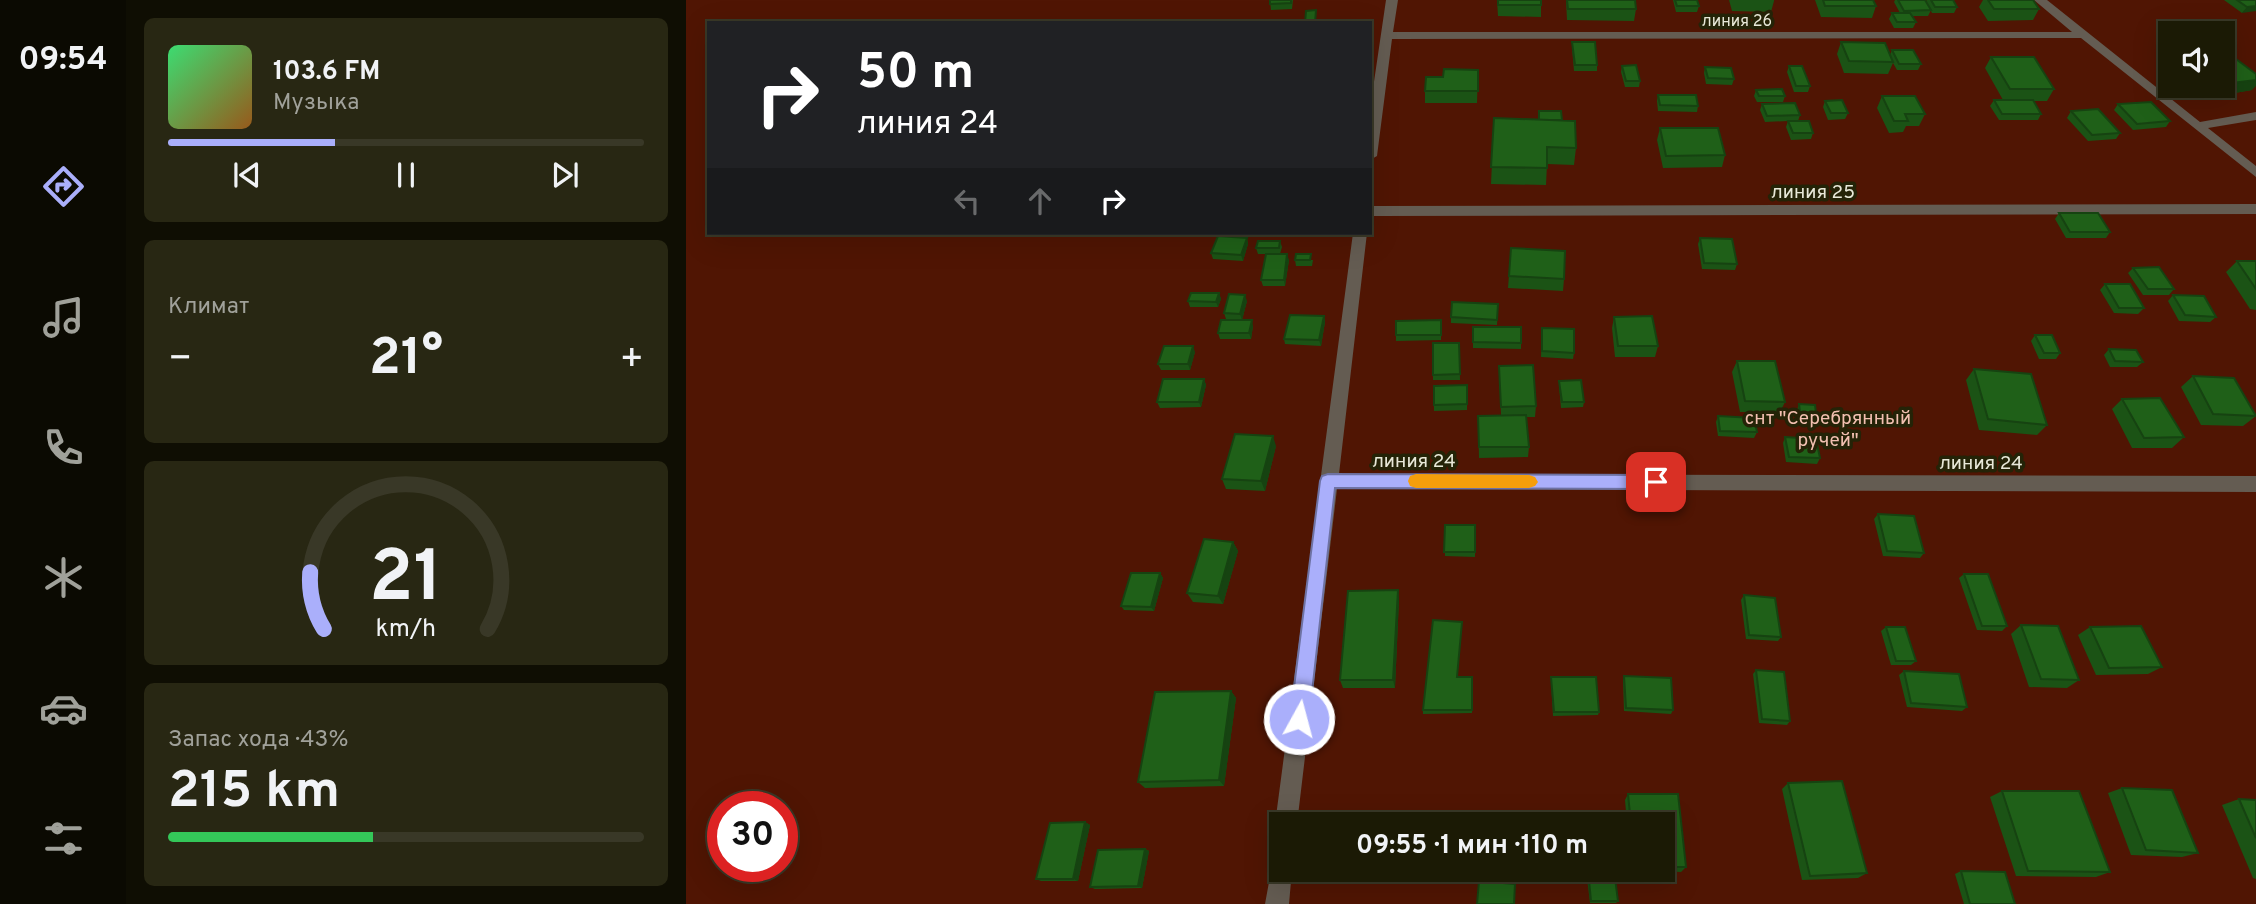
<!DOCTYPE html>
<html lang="ru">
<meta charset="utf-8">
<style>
body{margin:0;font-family:Overpass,sans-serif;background:#282713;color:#f1f3f6;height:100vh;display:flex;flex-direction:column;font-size:26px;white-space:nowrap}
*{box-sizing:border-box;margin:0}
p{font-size:23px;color:#a0a19a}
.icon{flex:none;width:38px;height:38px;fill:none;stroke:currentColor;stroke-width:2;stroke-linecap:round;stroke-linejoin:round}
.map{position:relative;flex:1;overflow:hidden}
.panel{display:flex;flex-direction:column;gap:18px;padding:18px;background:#0f0e03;width:560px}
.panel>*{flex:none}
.banner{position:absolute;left:21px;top:21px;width:665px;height:214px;border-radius:0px;box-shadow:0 7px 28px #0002,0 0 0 2px #393827;background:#202124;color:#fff;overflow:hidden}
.tools{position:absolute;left:1472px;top:21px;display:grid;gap:14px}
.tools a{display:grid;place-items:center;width:77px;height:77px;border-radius:0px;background:#1b1a05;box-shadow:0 7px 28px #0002,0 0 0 2px #393827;font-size:35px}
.speed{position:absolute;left:21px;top:791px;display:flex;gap:14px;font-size:35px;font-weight:700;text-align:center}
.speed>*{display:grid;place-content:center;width:91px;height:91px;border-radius:50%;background:#1b1a05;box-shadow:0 7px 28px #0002,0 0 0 2px #393827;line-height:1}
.speed .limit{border:10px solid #d22;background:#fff;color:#111}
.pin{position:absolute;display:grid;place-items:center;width:60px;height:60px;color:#fff;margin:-30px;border-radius:14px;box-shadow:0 4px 10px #0006}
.me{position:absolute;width:77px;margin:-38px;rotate:7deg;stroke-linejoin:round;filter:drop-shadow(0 0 5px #0008)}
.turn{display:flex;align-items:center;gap:24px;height:147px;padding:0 35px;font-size:32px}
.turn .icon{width:91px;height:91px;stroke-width:2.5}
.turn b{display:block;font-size:49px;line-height:60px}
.lanes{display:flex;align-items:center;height:66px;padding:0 35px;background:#0003;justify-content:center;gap:35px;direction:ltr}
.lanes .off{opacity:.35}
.big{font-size:52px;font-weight:700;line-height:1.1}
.panel .widget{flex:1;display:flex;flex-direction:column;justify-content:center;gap:10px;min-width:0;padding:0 24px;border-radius:10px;background:#282713}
.panel .dial{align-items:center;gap:0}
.dial svg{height:182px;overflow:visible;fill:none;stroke:#393827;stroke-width:7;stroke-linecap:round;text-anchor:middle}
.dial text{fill:#f1f3f6;stroke:none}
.song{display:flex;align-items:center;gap:21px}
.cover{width:84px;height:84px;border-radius:10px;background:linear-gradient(135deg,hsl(140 70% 55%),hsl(30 70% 35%))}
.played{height:7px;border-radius:4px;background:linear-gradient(90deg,#aaaffb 35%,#393827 35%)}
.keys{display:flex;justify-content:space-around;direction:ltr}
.heat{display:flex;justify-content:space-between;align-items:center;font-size:38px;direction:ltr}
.charge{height:10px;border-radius:5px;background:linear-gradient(90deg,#34c759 43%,#393827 0)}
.trip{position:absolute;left:583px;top:812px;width:406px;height:70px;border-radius:0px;background:#1b1a05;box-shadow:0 7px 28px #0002,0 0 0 2px #393827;font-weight:700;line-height:70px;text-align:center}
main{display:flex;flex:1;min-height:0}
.dock{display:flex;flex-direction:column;width:126px;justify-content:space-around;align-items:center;background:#0b0a02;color:#a0a19a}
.dock .icon{width:49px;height:49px}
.dock .on{color:#aaaffb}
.dock b{font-size:32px;color:#f1f3f6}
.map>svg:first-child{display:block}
</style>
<main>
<nav class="dock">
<b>09:54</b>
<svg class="icon on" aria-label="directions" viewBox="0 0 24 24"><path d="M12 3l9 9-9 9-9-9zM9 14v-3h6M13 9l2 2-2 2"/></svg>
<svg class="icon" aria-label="music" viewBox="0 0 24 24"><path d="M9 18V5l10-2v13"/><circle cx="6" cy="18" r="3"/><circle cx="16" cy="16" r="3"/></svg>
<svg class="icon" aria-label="phone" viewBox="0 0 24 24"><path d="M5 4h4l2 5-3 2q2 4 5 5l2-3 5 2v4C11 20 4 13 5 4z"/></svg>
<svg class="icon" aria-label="climate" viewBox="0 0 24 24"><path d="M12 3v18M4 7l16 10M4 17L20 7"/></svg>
<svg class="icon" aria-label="car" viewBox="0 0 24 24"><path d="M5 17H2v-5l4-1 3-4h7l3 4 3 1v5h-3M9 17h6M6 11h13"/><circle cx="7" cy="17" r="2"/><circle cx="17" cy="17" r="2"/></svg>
<svg class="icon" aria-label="filters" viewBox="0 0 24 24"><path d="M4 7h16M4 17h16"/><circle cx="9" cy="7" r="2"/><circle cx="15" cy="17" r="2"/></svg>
</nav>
<section class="panel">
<div class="widget">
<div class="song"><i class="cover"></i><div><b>103.6 FM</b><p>Музыка</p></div></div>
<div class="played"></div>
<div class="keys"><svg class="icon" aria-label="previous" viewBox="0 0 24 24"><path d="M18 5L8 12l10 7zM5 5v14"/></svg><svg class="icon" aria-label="pause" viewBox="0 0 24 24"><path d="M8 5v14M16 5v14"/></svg><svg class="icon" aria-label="next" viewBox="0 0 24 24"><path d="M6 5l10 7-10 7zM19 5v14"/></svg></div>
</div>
<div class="widget"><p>Климат</p>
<div class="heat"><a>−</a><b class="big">21°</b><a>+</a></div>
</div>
<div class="widget dial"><svg viewBox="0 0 100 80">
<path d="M14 69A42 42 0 1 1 86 69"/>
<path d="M14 69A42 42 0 0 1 8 44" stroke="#aaaffb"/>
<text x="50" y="56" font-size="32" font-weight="700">21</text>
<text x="50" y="72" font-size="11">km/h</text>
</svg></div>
<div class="widget"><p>Запас хода · 43%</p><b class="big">215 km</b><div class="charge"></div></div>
</section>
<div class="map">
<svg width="1570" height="904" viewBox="0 0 1570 904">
<rect width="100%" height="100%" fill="#242307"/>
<path fill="#501503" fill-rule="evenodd" d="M0 0H1570V904H0ZM23 23H684V233H23ZM1484 33H1536V86H1484ZM37 807H96V866H37ZM595 824H976V870H595Z"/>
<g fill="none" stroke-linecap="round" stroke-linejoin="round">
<path fill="#645c52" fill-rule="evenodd" d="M700 0H712L707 32H1386L1348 0H1361L1514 122 1570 112V120L1522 128 1570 166V177L1395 38 706 39 691 156 684 160V109Z
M1570 204V214L684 216V206Z
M667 233H681L653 474 1570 476V492L651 489 611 824H595V833L589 824Z
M595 856V870H606L603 904H579L587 860Z"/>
</g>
<path fill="#1b5315" d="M584 0H607L606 9 585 10Z
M811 0H855V17L812 16Z
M880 0H949L950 9 948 21 881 20Z
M987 0H1011L1013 6 1011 12H990Z
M1043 0H1088V1L1085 12 1046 11Z
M1129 0H1187L1190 6 1186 18 1135 17Z
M1209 0H1239L1245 10 1242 16H1227L1230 22 1227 28H1208L1203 19 1206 13H1214L1208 2Z
M1241 0H1267L1271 7 1268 13H1246L1240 1Z
M1297 0H1347L1353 9 1347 20 1302 21 1293 7Z
M1538 0H1570L1556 13Z
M886 42 911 65V71H888L886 48Z
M1155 42 1204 55 1206 50 1235 64 1232 70H1211L1207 63 1202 74 1158 73 1151 54Z
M1305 57 1368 89 1361 101H1347L1355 114 1352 120H1313L1304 106 1308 100H1317L1299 68Z
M1536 57 1566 90 1537 95 1526 86H1536Z
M936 66 954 81 953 87H939L935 72Z
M1103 66 1124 86 1122 92H1108L1101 72Z
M1019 67 1048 79 1046 85 1020 84 1018 73Z
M792 70 791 103H739V91L757 77Z
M1070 90 1099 96 1097 102H1071L1068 96Z
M972 95 1012 106 1011 112 972 111 971 101Z
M1196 96 1239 114 1233 126H1220L1217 132 1203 133 1191 108Z
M1139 101 1162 113 1159 119 1142 120 1137 107Z
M1076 104 1114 115 1112 121 1127 133 1125 139 1105 140 1100 127 1102 121 1079 122 1074 110Z
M1432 104 1484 121 1480 127 1447 130 1428 110Z
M853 111 876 120 890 148 888 165 861 164 860 185 805 184 808 118 852 120Z
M1385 111 1434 133 1430 139 1402 141 1381 118Z
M974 128 1039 155 1036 167 977 168 971 140Z
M1373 213 1424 232 1420 238H1380L1369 219Z
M561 238 562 244 557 261 527 259 525 253Z
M1014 238 1051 264 1049 270 1016 269 1012 244Z
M594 241 596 247 594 254 603 260 599 286H577L575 280 580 254H572L570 248Z
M825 248 878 279 877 291 822 288Z
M609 260H627L626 266H610Z
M1551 261H1570V310L1564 309 1540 272Z
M1447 268 1488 289 1483 295H1457L1442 273Z
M1419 284 1458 308 1452 314 1428 313 1414 290Z
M533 293 535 299 532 307H504L502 301Z
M1487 295 1530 317 1524 322 1493 321 1482 301Z
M561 301 556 320 540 319 538 313Z
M812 304 811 325 765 323V317Z
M638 316 639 322 635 346 599 344 598 339Z
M928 317 972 346 969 357H929L926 328Z
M755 320V340L710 341V335Z
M567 326 565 339H534L532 333Z
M787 327H835V349L787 348Z
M856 328 888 353 887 359 855 357Z
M1349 335 1374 353 1370 359H1353L1345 341Z
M747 343H773L774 380H747Z
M1423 349 1457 362 1451 367H1424L1418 355Z
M509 352 504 370H475L472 364Z
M1051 361 1099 402 1094 412H1054L1046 372Z
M813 366 850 406 849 417H840L843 447 842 457 793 458 792 416 815 415Z
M1288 369 1361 425 1351 435 1293 430 1280 380Z
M1507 376 1570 416 1557 426 1515 425 1495 387Z
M518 379 520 385 515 407 474 408 471 402Z
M873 381 898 402 897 407 875 408 873 386Z
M781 385V410L748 411V386Z
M1436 399 1498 437 1486 448H1446L1426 409Z
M1113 404 1131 421 1129 427 1113 425 1111 410Z
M1032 416 1071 432 1068 438 1032 436 1030 422Z
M1099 437 1134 458 1131 464 1100 462 1097 443Z
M590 446 579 491 540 489 536 479Z
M1192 514 1238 553 1234 558 1197 556 1188 519Z
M759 525H789V557L759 556Z
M547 542 552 551 537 604 507 602 501 593Z
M474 573 477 578 468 611 438 610 435 606Z
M1278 574 1321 626 1316 631 1291 630 1273 578Z
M1058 595 1095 637 1092 641 1060 639 1055 600Z
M713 599 709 688H657L654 680Z
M1335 625 1393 680 1381 688 1343 687 1325 634Z
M1200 627 1230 661 1225 665H1205L1195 631Z
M1404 627 1476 667 1462 674 1410 675 1392 635Z
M1070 670 1104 721 1101 725 1073 723 1067 674Z
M1218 671 1281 707 1276 711 1221 707 1213 675Z
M938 676 987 710 985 714 938 711 937 680Z
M772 677H786V713L737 714V710Z
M865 677 913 712 912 715 867 716 865 681Z
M545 691 550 698 538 786 459 788 452 782Z
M1102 783 1181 873 1172 878 1116 880 1096 789Z
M1436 788 1512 853 1496 857 1445 855 1422 793Z
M1316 791 1424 872 1410 877 1330 876 1304 797Z
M942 794H992L1000 867 995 872 944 870H976V824H941L939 800Z
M1553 799 1570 800V879L1567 878 1536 805Z
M399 822 404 825 392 881H355L350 879Z
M459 849 463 851 456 888 409 889 404 887Z
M900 870H928L932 901 930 903H904Z
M1275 871 1329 904H1278L1269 874Z"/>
<path fill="#164311" d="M1570 6V11L1556 13 1561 7Z
M1570 80V86L1566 90 1537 95 1546 83Z
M561 238 562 244 557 261 555 255Z
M601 254 603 260 599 286 598 280Z
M533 293 535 299 532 307 530 302Z
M559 295 561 301 556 320 554 314Z
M638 316 639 322 635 346 633 340Z
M566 320 567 326 565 339 563 333Z
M507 346 509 352 504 370 502 364Z
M518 379 520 385 515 407 513 402Z
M587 436 590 446 579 491 575 481Z
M547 542 552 551 537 604 532 596Z
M474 573 477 578 468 611 465 607Z
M712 590 713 599 709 688 707 680Z
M545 691 550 698 538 786 533 780Z
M399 822 404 825 392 881 387 879Z
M459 849 463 851 456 888 452 886Z"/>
<path fill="#1f6018" stroke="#164311" stroke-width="2" d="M584 0H605V3L584 4Z
M812 0H855V5H812Z
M881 0H949L950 9H882Z
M989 0H1011L1013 6H991Z
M1137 0H1187L1190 6H1139Z
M1212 0H1239L1245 10 1218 11Z
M1245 0H1267L1271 7H1249Z
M1302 0H1347L1353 9H1308Z
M1551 0H1570V6L1561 7Z
M630 10 629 23H619L620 11Z
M1206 13H1224L1230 22H1211Z
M886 42H909L911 65H889Z
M1155 42 1199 43 1207 62 1163 61Z
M1206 50H1227L1235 64H1213Z
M1546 56 1570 74V80L1546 83 1536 75V57Z
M1305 57H1348L1368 89H1324Z
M950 65 954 81H940L936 66Z
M1103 66H1116L1124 86H1110Z
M1019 67 1045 68 1048 79 1022 78Z
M758 69 792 70V91H739L740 77H757Z
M1096 89 1099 96H1073L1070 90Z
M972 95H1010L1012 106 974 105Z
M1196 96H1229L1239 114H1219L1222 121H1208Z
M1156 100 1162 113H1145L1139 101Z
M1308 100H1347L1355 114H1316Z
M1465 102 1484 121 1451 124 1432 104Z
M1109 103 1114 115 1081 116 1076 104Z
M1412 109 1434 133 1406 135 1385 111Z
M853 111H875L876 120H853Z
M808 118 889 121 890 148 861 147V168L805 167Z
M1102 121H1123L1127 133H1107Z
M974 128H1032L1039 155 980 156Z
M1373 213H1412L1424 232H1384Z
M532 236 561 238 555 255 525 253Z
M1014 238 1046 239 1051 264 1018 263Z
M572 241H594L593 248H570Z
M825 248 879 251 878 279 823 276Z
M580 254H601L598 280H575Z
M610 254H625L624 260H609Z
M1551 261H1570V289Z
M1473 267 1488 289H1462L1447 268Z
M1419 284H1444L1458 308H1433Z
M505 293H533L530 302 502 301Z
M543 294 559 295 554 314 538 313Z
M1487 295 1518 296 1530 317 1499 315Z
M766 302 812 304 811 320 765 317Z
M604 315 638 316 633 340 598 339Z
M966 316 972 346H932L928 317Z
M535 320H566L563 333H532Z
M755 320V335H710V321Z
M787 327H835V343L787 342Z
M856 328 888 329V353L856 351Z
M1349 335H1366L1374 353H1358Z
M747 343H773L774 374 747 375Z
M478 346H507L502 364H472Z
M1423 349 1450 350 1457 362 1429 361Z
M1051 361H1089L1099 402 1059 401Z
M847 365 850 406 815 407 813 366Z
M1288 369 1345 374 1361 425 1302 419Z
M1507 376 1548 378 1570 416 1527 414Z
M477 379H518L513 402H471Z
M895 380 898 402H876L873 381Z
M781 385V404L748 405V386Z
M1474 398 1498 437 1458 438 1436 399Z
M1113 404 1129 405 1131 421 1115 420Z
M840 415 843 447H793L792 416Z
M1032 416 1068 418 1071 432 1034 431Z
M549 434 587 436 575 481 536 479Z
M1099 437 1130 439 1134 458 1103 457Z
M1192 514 1228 516 1238 553 1201 551Z
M759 525H789V552H758Z
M518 539 547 542 532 596 501 593Z
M445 573H474L465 607 435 606Z
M1278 574H1302L1321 626H1296Z
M712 590 707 680H654L662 591Z
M1058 595 1089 598 1095 637 1063 635Z
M747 620 776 622 771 677H786V710H737Z
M1335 625 1372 626 1393 680 1355 679Z
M1455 626 1476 667 1423 668 1404 627Z
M1200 627H1219L1230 661H1210Z
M1070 670 1098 672 1104 721 1076 719Z
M1218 671 1273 674 1281 707 1225 703Z
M938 676 985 678 987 710 940 708Z
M865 677H910L913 712H868Z
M545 691 533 780 452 782 469 692Z
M1156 781 1181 873 1124 876 1102 783Z
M1436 788 1486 790 1512 853 1460 850Z
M1316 791H1393L1424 872 1342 871Z
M942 794H992L1000 867H976V824H945Z
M1553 799 1570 800V838Z
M399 822 387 879H350L364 823Z
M459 849 452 886 404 887 412 850Z
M902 870H928L932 901H905Z
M1275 871 1319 872 1329 904H1284Z
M793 881 829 884 828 904H791Z"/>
<path fill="#aaaffb" stroke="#6e72a3" stroke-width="2" d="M642 474 970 475 975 477 978 482 975 487 970 489 649 488 623 719 620 725 613 728 606 725 604 719 634 481 636 476Z"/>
<path fill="#f59e0b" d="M730 474 843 475 849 477 852 482 849 486 843 488H730L724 486 722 481 724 476Z"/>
<g text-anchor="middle" stroke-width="7" stroke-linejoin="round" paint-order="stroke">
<g font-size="16" fill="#e8e8d8" stroke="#242307">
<text x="1051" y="26">линия 26</text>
</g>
<g font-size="19" fill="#e8e8d8" stroke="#242307">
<text x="1127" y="198">линия 25</text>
<text x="728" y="467">линия 24</text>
<text x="1295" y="469">линия 24</text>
</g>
<g font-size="19" fill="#f2c0b1" stroke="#242307">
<text x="1142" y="424">снт "Серебрянный<tspan x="1142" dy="22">ручей"</tspan></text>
</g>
</g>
</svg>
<div class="tools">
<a><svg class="icon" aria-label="sound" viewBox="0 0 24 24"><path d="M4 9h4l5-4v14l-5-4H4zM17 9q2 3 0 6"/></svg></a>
</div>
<div class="speed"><div class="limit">30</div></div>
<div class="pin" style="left:970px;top:482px;background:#d93025"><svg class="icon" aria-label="arrive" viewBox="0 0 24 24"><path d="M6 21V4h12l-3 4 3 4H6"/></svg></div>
<svg class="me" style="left:613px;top:719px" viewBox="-20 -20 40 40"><circle r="17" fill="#aaaffb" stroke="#fff" stroke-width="3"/><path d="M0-11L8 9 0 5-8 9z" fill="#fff"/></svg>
<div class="trip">09:55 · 1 мин · 110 m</div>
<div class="banner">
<div class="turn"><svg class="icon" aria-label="right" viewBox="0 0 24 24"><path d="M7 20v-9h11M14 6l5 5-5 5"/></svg><div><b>50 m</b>линия 24</div></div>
<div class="lanes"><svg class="icon off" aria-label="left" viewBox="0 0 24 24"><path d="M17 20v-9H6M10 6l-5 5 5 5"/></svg><svg class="icon off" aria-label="ahead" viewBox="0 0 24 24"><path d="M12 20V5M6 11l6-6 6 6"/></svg><svg class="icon" aria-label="right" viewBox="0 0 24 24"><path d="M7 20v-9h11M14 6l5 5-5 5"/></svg></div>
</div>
</div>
</main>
